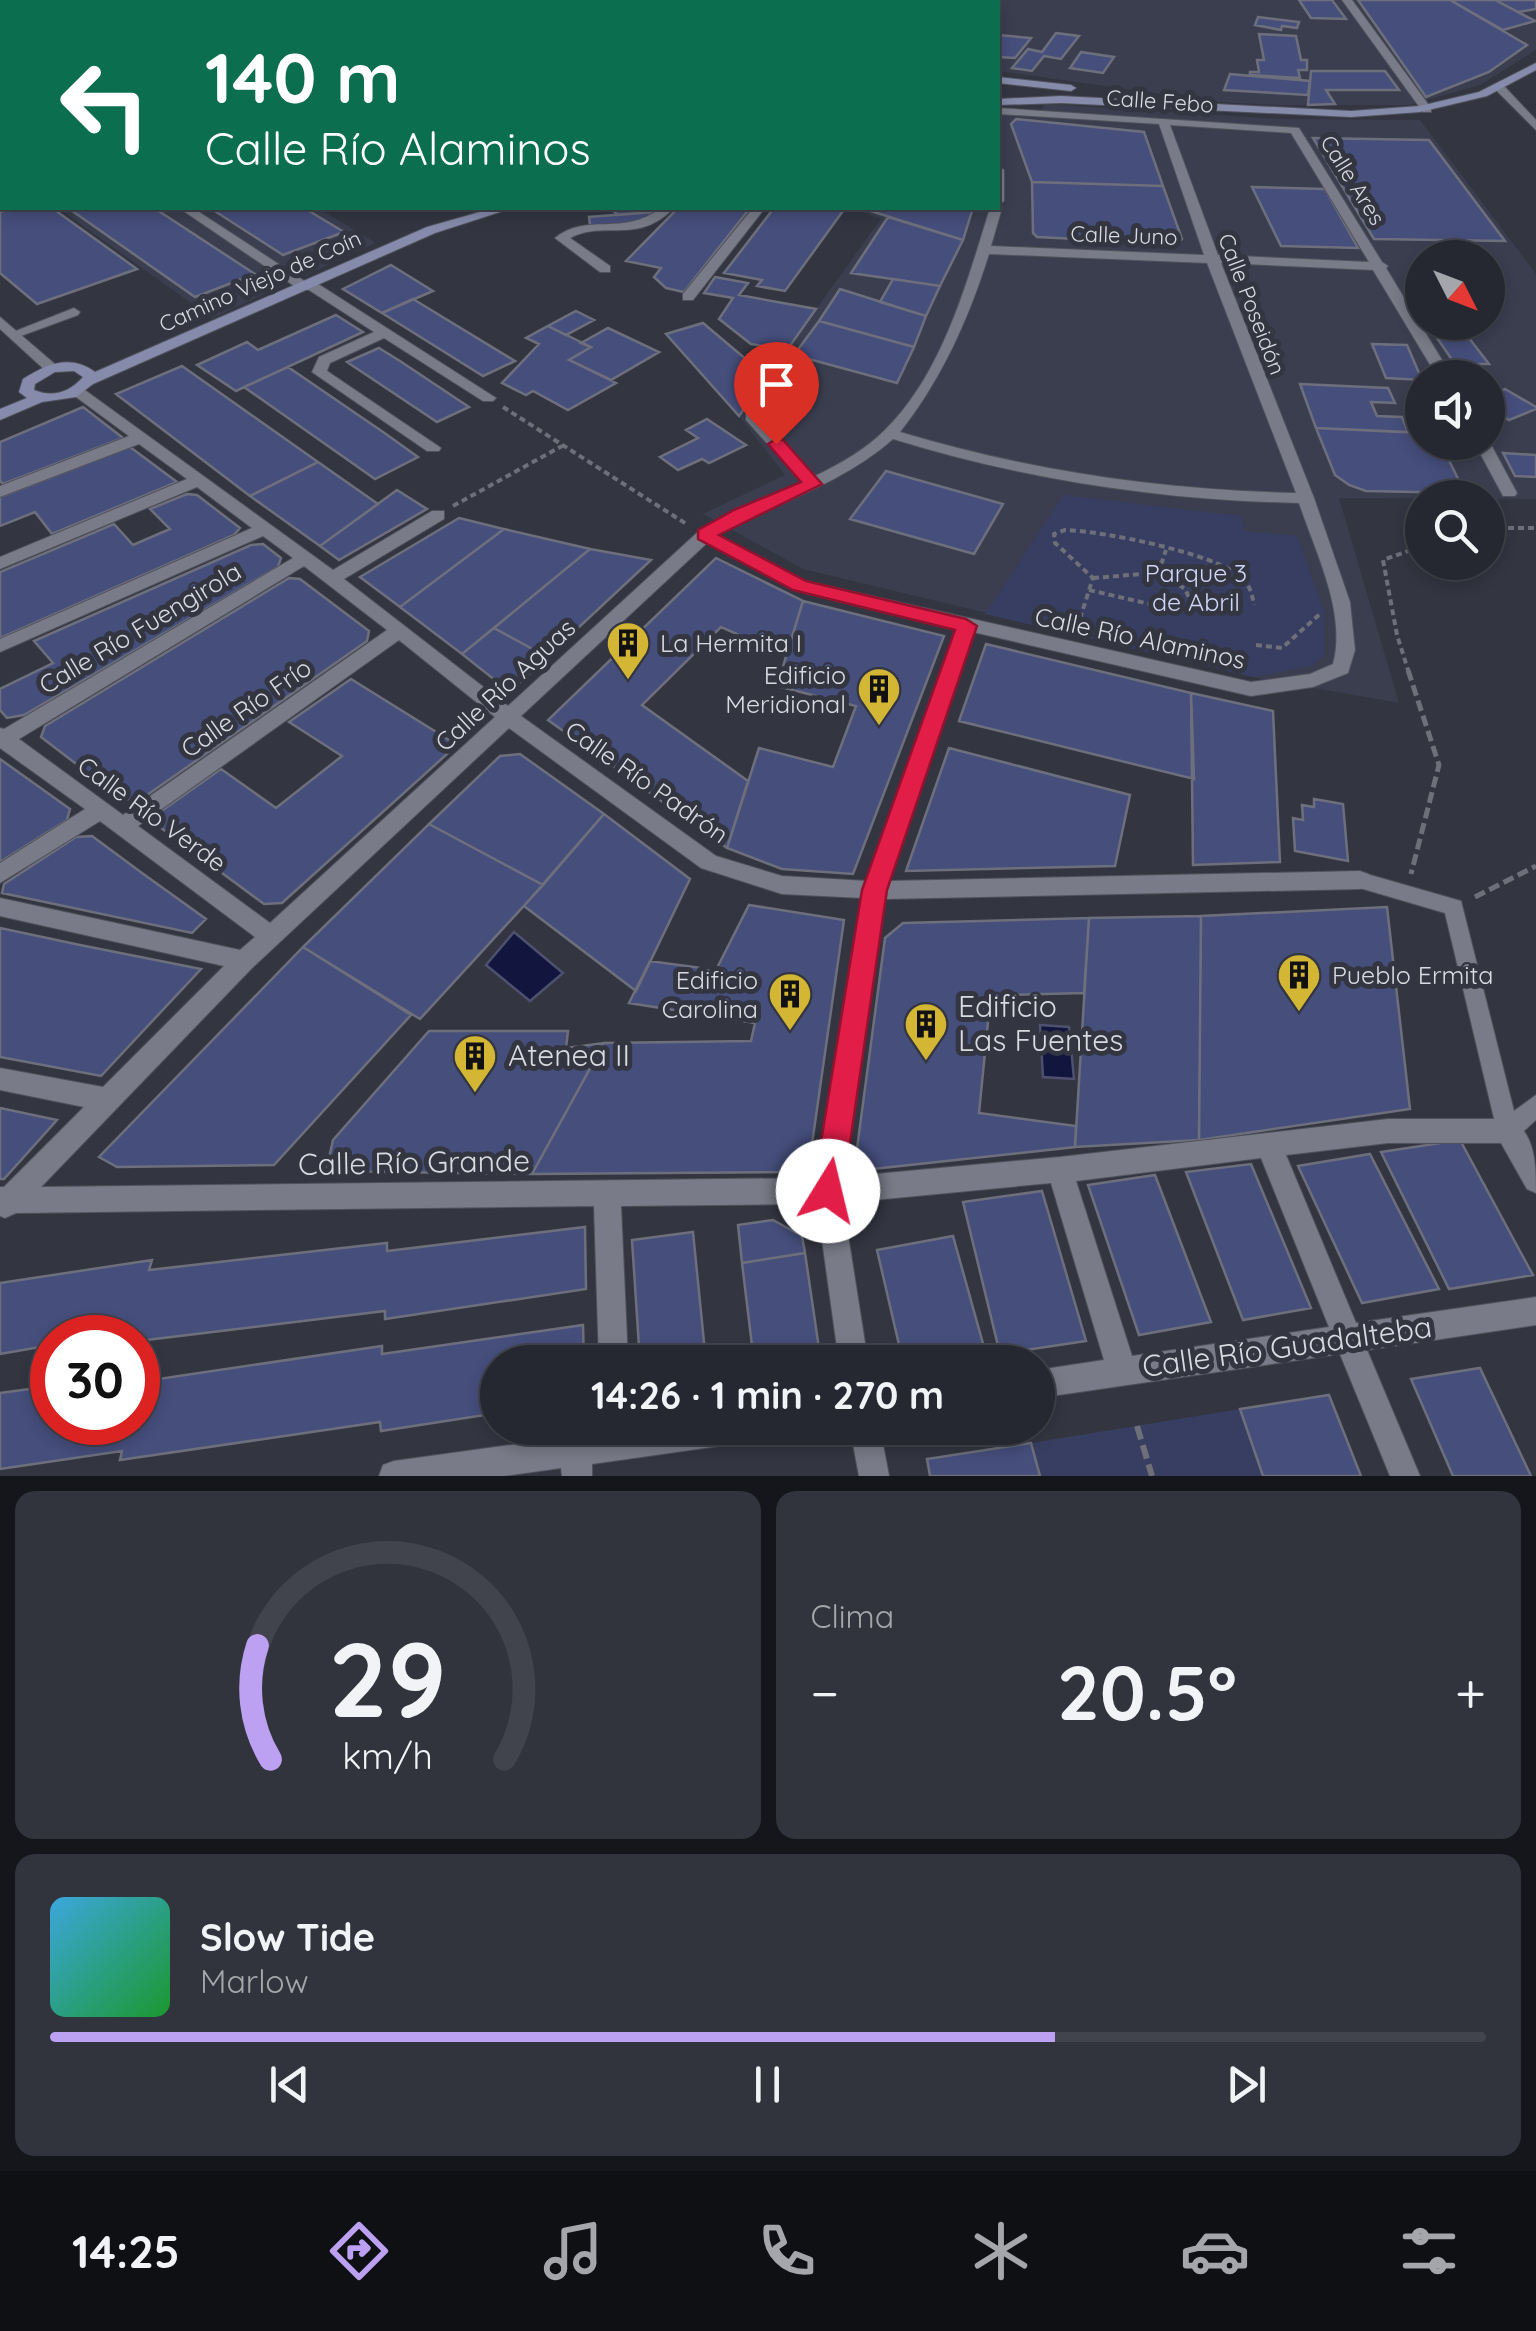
<!DOCTYPE html>
<html lang="es">
<meta charset="utf-8">
<style>
body{margin:0;font-family:Quicksand,sans-serif;background:#32343d;color:#f1f3f6;height:100vh;display:flex;flex-direction:column;font-size:38px;white-space:nowrap}
*{box-sizing:border-box;margin:0}
p{font-size:32px;color:#a4a6ab}
.icon{flex:none;width:55px;height:55px;fill:none;stroke:currentColor;stroke-width:2;stroke-linecap:round;stroke-linejoin:round}
.map{position:relative;height:1476px;overflow:hidden}
.drawer{display:flex;flex-direction:column;gap:15px;padding:15px;background:#15161b;flex:1}
.drawer>*{flex:none}
.top-card{position:absolute;left:0px;top:0px;width:1000px;height:210px;box-shadow:0 5px 15px #0003,0 0 0 2px #42444d;background:#0b6e4f;color:#fff;overflow:hidden}
.needle{width:65px;rotate:132deg}
.tools{position:absolute;left:1405px;top:240px;display:grid;gap:20px}
.tools a{display:grid;place-items:center;width:100px;height:100px;border-radius:50%;background:#262831;box-shadow:0 5px 15px #0003,0 0 0 2px #42444d;font-size:50px}
.speed{position:absolute;left:30px;top:1315px;display:flex;gap:20px;font-size:50px;font-weight:700;text-align:center}
.speed>*{display:grid;place-content:center;width:130px;height:130px;border-radius:50%;background:#262831;box-shadow:0 5px 15px #0003,0 0 0 2px #42444d;line-height:1}
.speed .limit{border:15px solid #d22;background:#fff;color:#111}
.pin{position:absolute;display:grid;place-items:center;width:85px;height:85px;color:#fff;margin:-102px -42px;border-radius:50% 50% 50% 0;rotate:-45deg;box-shadow:0 0 10px #0007}
.pin .icon{rotate:45deg}
.me{position:absolute;width:110px;margin:-55px;rotate:9deg;stroke-linejoin:round;filter:drop-shadow(0 0 8px #0008)}
.turn{display:flex;align-items:center;gap:35px;height:210px;padding:0 40px;font-size:45px}
.turn .icon{width:130px;height:130px;stroke-width:2.5}
.turn b{display:block;font-size:70px;line-height:85px}
.big{font-size:75px;font-weight:700;line-height:1.1}
.drawer .widget{flex:1;display:flex;flex-direction:column;justify-content:center;gap:15px;min-width:0;padding:0 35px;border-radius:20px;background:#32343d}
.drawer .dial{align-items:center;gap:0}
.dial svg{height:260px;overflow:visible;fill:none;stroke:#42444d;stroke-width:7;stroke-linecap:round;text-anchor:middle}
.dial text{fill:#f1f3f6;stroke:none}
.song{display:flex;align-items:center;gap:30px}
.cover{width:120px;height:120px;border-radius:15px;background:linear-gradient(135deg,hsl(200 70% 55%),hsl(130 70% 35%))}
.played{height:10px;border-radius:5px;background:linear-gradient(90deg,#bca0f2 70%,#42444d 70%)}
.keys{display:flex;justify-content:space-around;direction:ltr}
.heat{display:flex;justify-content:space-between;align-items:center;font-size:55px;direction:ltr}
.drawer .tiles{flex:1;display:grid;gap:15px;grid-template-columns:1fr 1fr}
.widget:last-child{grid-column:span 2}
.trip{position:absolute;left:480px;top:1345px;width:575px;height:100px;border-radius:50px;background:#262831;box-shadow:0 5px 15px #0003,0 0 0 2px #42444d;font-weight:700;line-height:100px;text-align:center}
.menu{display:flex;height:160px;justify-content:space-around;align-items:center;background:#0f1014;color:#a4a6ab}
.menu .icon{width:70px;height:70px}
.menu .on{color:#bca0f2}
.menu b{font-size:45px;color:#f1f3f6}
.map>svg:first-child{display:block}
</style>
<div class="map">
<svg width="1536" height="1476" viewBox="0 0 1536 1476">
<rect width="100%" height="100%" fill="#333641"/>
<path fill="#3a3e4f" fill-rule="evenodd" d="M602 0H1536V50L1480 85 1409 105H1278L1217 102 998 71V2Z
M1045 104 1280 119 1420 120 1536 274V499L1339 498 1399 703 1253 677 803 569 703 514 785 475 739 416 881 219 850 208H998V114H1039ZM1422 258H1488V322H1422ZM1422 378H1488V442H1422Z
M58 208H318L376 243 212 318Z"/>
<path fill="#383e61" d="M1063 495 1241 516 1245 531 1297 536 1324 611V656L1312 666 1253 677 985 614Z
M1240 1409 1263 1476H1040L1031 1443Z"/>
<path fill="#12153e" stroke="#4e506f" stroke-width="2.5" d="M514 932 563 973 530 1001 486 965Z
M1040 1025 1069 1027 1074 1079 1043 1077Z"/>
<path fill="#464e7c" stroke="#6d707c" stroke-width="2.5" d="M676 0H843L674 2Z
M1299 0H1332L1346 19 1311 18Z
M1358 0H1450L1527 45 1489 72 1426 97Z
M1450 0H1495L1535 21 1503 30Z
M1495 0H1536V9L1518 12Z
M1258 17 1299 22 1297 28 1282 26 1281 30 1255 25Z
M1056 33 1079 36 1061 59 1044 56 1032 71 1012 68 1028 49 1042 52Z
M1259 34 1296 36 1301 60H1307V70H1298L1300 78 1250 75V72H1259L1257 60H1264Z
M998 35 1031 38 1015 58 998 57Z
M1081 52 1114 57 1103 73 1070 68Z
M1311 71H1385L1399 90H1326L1335 104 1308 105Z
M1230 74 1310 81 1308 95 1224 90Z
M1016 119 1144 132 1163 186 1032 182 1011 124Z
M1313 138 1429 140 1505 241 1374 239Z
M1032 182 1163 186 1182 239 1177 244 1037 237 1033 233Z
M1252 187 1325 189 1358 248 1281 246Z
M15 208H52L137 269 37 304 0 273V212Z
M68 208H154L255 274 195 297Z
M210 208H304L344 232 283 255Z
M610 208H658L653 212 618 215Z
M678 208H750L684 292 666 288 654 277 661 268 626 261Z
M774 208 843 211 785 291 757 286 762 280 724 273Z
M861 208H973L963 240Z
M653 212 644 220 622 226 590 225 589 217Z
M888 217 963 240 940 286 851 273Z
M391 265 433 291 382 313 343 289Z
M715 277 748 283 739 295 816 309 787 350 751 344 719 319 733 298 704 293Z
M893 279 940 286 926 316 880 302Z
M840 289 926 316 914 347 819 321Z
M413 299 515 361 483 376 382 313Z
M576 311 594 320 566 335 548 326Z
M336 315 363 332 236 391 197 365 247 342 258 350Z
M819 321 914 347 897 383 794 355Z
M703 323 767 377 739 416 666 334Z
M548 326 591 347 569 360 616 383 568 410 533 391 526 395 502 383 539 344 526 338Z
M608 328 659 352 611 380 569 360 591 347 581 343Z
M1437 338H1469L1489 364H1455Z
M1372 344 1407 345 1422 380 1386 378Z
M379 348 400 361 469 407 437 422 347 362Z
M182 366 318 462 250 496 116 394Z
M288 367 386 434 418 457 375 479 244 387Z
M1300 384 1388 388 1395 403 1371 402 1377 416 1402 417 1408 432 1316 428Z
M1505 389 1536 407V409L1509 420 1488 408V396Z
M83 407 123 438 3 484 0 481V442Z
M707 419 746 445 709 463 702 459 678 470 660 457 698 438 686 430Z
M1316 428 1422 433V442H1440L1465 493 1366 491 1349 485 1335 475Z
M130 447 177 482 52 534 35 512 0 526V497Z
M1503 453 1536 455V477L1515 476Z
M318 462 378 504 320 546 250 496Z
M886 471 1003 504 974 554 850 519Z
M397 490 427 509 339 560 320 546Z
M187 494 197 495 240 528 234 535 0 638V572L114 524 133 545 170 529 150 509Z
M459 518 504 529 400 607 360 577Z
M504 529 590 549 462 654 400 607Z
M263 544 281 558 278 567 24 715 7 718 0 710V689L53 663 34 641 251 545Z
M590 549 651 560 547 657 494 628Z
M716 558 803 601 786 656 721 627 642 705 748 781 727 848 548 720Z
M289 578 300 579 369 631 367 641 140 800 122 799 41 737 45 726Z
M803 601 944 636 853 874 782 869 727 848 759 748 833 767 856 706 777 686Z
M494 628 547 657 510 692 462 654Z
M986 644 1191 693 1194 779 959 721Z
M351 679 457 745 282 903 264 904 157 825 160 812 221 769 276 808 342 756 289 722Z
M1191 693 1273 711 1280 862 1193 865Z
M949 748 1130 795 1115 866 906 871Z
M520 754 604 814 543 885 429 824 500 756Z
M0 759 70 809 67 820 0 862Z
M1314 799 1343 804 1348 861 1295 851 1293 818 1303 820 1302 805 1314 807Z
M604 814 690 879 636 991 524 906Z
M429 824 543 885 420 1019 303 947Z
M92 836 142 873 206 919 192 933 2 893 4 884 76 837Z
M749 905 844 920 808 1172 532 1174 604 1043 751 1041 755 1023 629 1003 650 961 716 970Z
M1387 907 1410 1109 1199 1140 1201 916Z
M1201 916 1199 1140 1075 1147 1089 918Z
M1089 918 1084 993 1009 995 989 1012 979 1113 1076 1126 1075 1147 854 1171 885 938 903 923Z
M0 928 80 945 201 969 101 1076 0 1057Z
M303 947 411 1015 274 1165 117 1167 99 1157Z
M429 1031H568L566 1048 604 1043 532 1174 326 1171 333 1140Z
M0 1108 57 1120 4 1179H0Z
M1460 1140 1521 1253 1533 1275 1449 1289 1381 1152Z
M1370 1154 1439 1289 1362 1303 1298 1166Z
M1251 1164 1311 1308 1243 1320 1186 1172Z
M1155 1175 1211 1322 1139 1335 1088 1185Z
M1042 1191 1086 1341 1000 1354 963 1202Z
M773 1220 802 1236 805 1253 742 1263 738 1225Z
M585 1227 586 1289 385 1319V1311L138 1341 139 1331 101 1338H52V1345L0 1354V1283L152 1260 149 1270 387 1243V1251Z
M693 1232 706 1362H640L632 1240Z
M953 1236 987 1358 963 1362H903L877 1250Z
M805 1253 821 1362H754L742 1263Z
M583 1325 584 1362H498V1413L381 1431 380 1422 120 1460 122 1451 0 1469V1393L52 1386V1422H138V1382L382 1346V1354Z
M1480 1368 1531 1476H1453L1411 1379Z
M1329 1395 1361 1476H1263L1240 1409Z
M1031 1443 1040 1476H930L927 1459Z"/>
<g fill="none" stroke-linecap="round" stroke-linejoin="round">
<g stroke="#50525b" stroke-width="2">
<path id="lane" d="M74 308 80 312 78 315 18 337 8 334Z
M1360 872 1461 901 1514 1111 1536 1095V1120L1516 1138 1508 1142 1500 1138 1497 1131 1445 913 1353 886 1350 880 1353 874Z"/>
</g>
<g stroke="#50525b" stroke-width="2">
<path id="street" d="M1342 0H1352L1431 108V112H1423Z
M0 82H2V90H0Z
M1496 86H1504L1536 120V130L1496 90Z
M998 108 1299 128 1382 262 1388 266 1386 268 1453 378H1438L1373 270 1221 263 1314 498 1350 602 1355 650 1348 673 1313 687 1251 696 973 632 889 881 1360 871 1368 874 1371 880 1368 886 1360 889 885 899 843 1177 1060 1157 1388 1119H1508C1536 1130 1536 1167 1536 1193L1527 1189 1501 1143H1388L1286 1155 1356 1323 1536 1297V1325L1367 1350 1420 1476H1390L1340 1354 1038 1398V1370L1104 1360 1051 1183 843 1203 868 1362H839L817 1204 621 1206 628 1362H599L594 1206 16 1213 5 1218 0 1216V1187H4L84 1107 0 1090V1068L103 1087 224 966 0 916V898L240 950 255 937 100 821 0 883V863L85 809 0 748V728L4 729 293 558 263 536 0 652V639L252 528 197 487 0 569V557L187 479 139 444 0 497V486L129 436 72 394V388H82L333 570 432 511H444V519L344 579 508 706 699 531 802 482 746 420V414H756L815 476C840 464 865 450 885 430 943 373 967 282 990 208H998V205L1002 208 991 246 1204 255 1159 124 998 114ZM1170 125 1291 133 1369 262 1218 255ZM989 254 1207 263 1296 493C1160 490 1030 471 900 432 942 379 969 318 989 254ZM893 439C1026 480 1160 500 1299 503 1315 551 1347 613 1333 664L1310 674 1251 682 805 581 718 535C776 503 842 484 893 439ZM707 543 794 590 956 628 867 881 782 876 716 856 521 716ZM304 566 387 630 123 815 19 739ZM399 640 495 717 270 923 138 826ZM509 728 701 868 782 894 863 898 817 1178 41 1187 252 968ZM1261 1158 1329 1327 1132 1356 1076 1181Z
M998 166 1004 170V201L998 205Z
M179 208H193L306 282H315L496 398 493 401H483L384 338 330 363 327 371 441 448 439 451H427L312 372 319 357 374 332 309 290H300Z
M661 208H674C636 246 606 219 570 238L610 266V272H600L555 238C587 212 623 237 661 208Z
M753 208H765L693 300H683V294Z
M0 317 56 365V371H46L0 329Z
M1488 439 1517 493 1515 496H1503L1474 442H1488Z
M635 1428H755L751 1439 740 1443 592 1464V1476H562L561 1468 504 1476H379L383 1465 394 1461Z
M850 1428H880L889 1476H859Z"/>
</g>
<g stroke="#50525b" stroke-width="2">
<path id="secondary" d="M543 0H557L559 2H546Z
M568 0H583L585 2H572Z
M1536 63V70L1487 96 1420 112 1351 117 1061 103 998 105V99L1061 96 1351 111 1420 106 1479 92Z
M998 77 1071 85 1076 88 1071 91 998 83Z
M494 208H512L435 233 93 384 76 397 42 402 0 420V409L27 398 19 392 23 379C47 364 70 354 95 372L427 227ZM74 371 83 377C70 392 53 398 34 390L35 384 55 372Z"/>
</g>
<path stroke="#6d6f79" stroke-width="4" stroke-dasharray="6 4" stroke-linecap="butt" d="M503 407 688 525
M453 506 562 446
M1488 528H1536
M1093 578 1142 574 1162 562 1166 550
M1089 590 1180 611 1194 608 1185 589 1155 568
M1077 628 1093 578 1055 543 1054 534 1065 530C1102 531 1214 553 1241 577 1250 585 1252 594 1254 605
M1256 645 1282 648 1321 613
M1409 673 1397 635 1383 560 1422 546"/>
<path stroke="#6d6f79" stroke-width="5" stroke-dasharray="11 5" stroke-linecap="butt" d="M1408 670 1439 765 1411 874
M1475 897 1536 866"/>
<path stroke="#6d6f79" stroke-width="6" stroke-dasharray="14 6" stroke-linecap="butt" d="M1137 1426 1152 1476"/>
<use href="#lane" fill="#797b88" fill-rule="evenodd"/>
<use href="#street" fill="#797b88" fill-rule="evenodd"/>
<use href="#secondary" fill="#868bab" fill-rule="evenodd"/>
</g>
<path fill="#e11d48" stroke="#92132f" stroke-width="2.5" d="M776 439 783 440 822 484 719 535 806 581 966 619 977 626 887 890 843 1191 839 1201 828 1206 817 1201 813 1191 862 890 955 630 793 590 698 539V530L734 510 801 482 768 444Z"/>
<defs>
<g id="building-pin" transform="scale(2.25)"><path d="M0 17L-7.5 6A9.5 9.5 0 1 1 7.5 6Z" fill="#d4b635" stroke="#333641"/><path d="M-4-6H4V6H1V3H-1V6H-4ZM-2.5-4.3h1.7v1.8h-1.7ZM.8-4.3h1.7v1.8H.8ZM-2.5-1h1.7V.8h-1.7ZM.8-1h1.7V.8H.8Z" fill="#111"/></g>
</defs>
<g fill-rule="evenodd">
<use href="#building-pin" x="628" y="643"/>
<use href="#building-pin" x="879" y="689"/>
<use href="#building-pin" x="1299" y="975"/>
<use href="#building-pin" x="790" y="994"/>
<use href="#building-pin" x="926" y="1024"/>
<use href="#building-pin" x="475" y="1056"/>
</g>
<g text-anchor="middle" stroke-width="10" stroke-linejoin="round" paint-order="stroke">
<g font-size="22" fill="#d9dae1" stroke="#333641">
<text transform="translate(1160 101) rotate(4)" y="8">Calle Febo</text>
<text transform="translate(1353 180) rotate(58)" y="8">Calle Ares</text>
<text transform="translate(1124 235) rotate(2)" y="8">Calle Juno</text>
<text transform="translate(260 281) rotate(-24)" y="8">Camino Viejo de Coín</text>
<text transform="translate(1252 304) rotate(69)" y="8">Calle Poseidón</text>
</g>
<g font-size="25" fill="#d0d7f6" stroke="#333641">
<text x="1196" y="582">Parque 3<tspan x="1196" dy="29">de Abril</tspan></text>
</g>
<g font-size="25" fill="#d9dae1" stroke="#333641">
<text transform="translate(140 628) rotate(-31)" y="9">Calle Río Fuengirola</text>
<text transform="translate(1140 638) rotate(12)" y="9">Calle Río Alaminos</text>
<text transform="translate(505 685) rotate(-43)" y="9">Calle Río Aguas</text>
<text transform="translate(246 708) rotate(-35)" y="9">Calle Río Frío</text>
<text transform="translate(647 782) rotate(35)" y="9">Calle Río Padrón</text>
<text transform="translate(152 814) rotate(36)" y="9">Calle Río Verde</text>
</g>
<g font-size="25" fill="#d9dae1" stroke="#333641" text-anchor="start">
<text x="660" y="652">La Hermita I</text>
<text x="846" y="684" text-anchor="end">Edificio<tspan x="846" dy="29">Meridional</tspan></text>
<text x="1332" y="984">Pueblo Ermita</text>
<text x="758" y="989" text-anchor="end">Edificio<tspan x="758" dy="29">Carolina</tspan></text>
</g>
<g font-size="30" fill="#d9dae1" stroke="#333641" text-anchor="start">
<text x="958" y="1017">Edificio<tspan x="958" dy="34">Las Fuentes</tspan></text>
<text x="508" y="1066">Atenea II</text>
</g>
<g font-size="30" fill="#d9dae1" stroke="#333641">
<text transform="translate(414 1163) rotate(-1)" y="10">Calle Río Grande</text>
<text transform="translate(1287 1347) rotate(-8)" y="10">Calle Río Guadalteba</text>
</g>
</g>
</svg>
<div class="tools">
<a><svg class="needle" viewBox="-14 -14 28 28"><path d="M0-13l5 13h-10z" fill="#e53935"/><path d="M0 13l5-13h-10z" fill="#a4a6ab"/></svg></a>
<a><svg class="icon" aria-label="sound" viewBox="0 0 24 24"><path d="M4 9h4l5-4v14l-5-4H4zM17 9q2 3 0 6"/></svg></a>
<a><svg class="icon" aria-label="search" viewBox="0 0 24 24"><circle cx="10" cy="10" r="6"/><path d="M15 15l6 6"/></svg></a>
</div>
<div class="speed"><div class="limit">30</div></div>
<div class="pin" style="left:776px;top:444px;background:#d93025"><svg class="icon" aria-label="arrive" viewBox="0 0 24 24"><path d="M6 21V4h12l-3 4 3 4H6"/></svg></div>
<svg class="me" style="left:828px;top:1191px" viewBox="-20 -20 40 40"><circle r="19" fill="#fff"/><path d="M0-13L10 11 0 6-10 11z" fill="#e11d48"/></svg>
<div class="trip">14:26 · 1 min · 270 m</div>
<div class="top-card">
<div class="turn"><svg class="icon" aria-label="left" viewBox="0 0 24 24"><path d="M17 20v-9H6M10 6l-5 5 5 5"/></svg><div><b>140 m</b>Calle Río Alaminos</div></div>
</div>
</div>
<section class="drawer">
<div class="tiles">
<div class="widget dial"><svg viewBox="0 0 100 80">
<path d="M14 69A42 42 0 1 1 86 69"/>
<path d="M14 69A42 42 0 0 1 10 34" stroke="#bca0f2"/>
<text x="50" y="56" font-size="32" font-weight="700">29</text>
<text x="50" y="72" font-size="11">km/h</text>
</svg></div>
<div class="widget"><p>Clima</p>
<div class="heat"><a>−</a><b class="big">20.5°</b><a>+</a></div>
</div>
<div class="widget">
<div class="song"><i class="cover"></i><div><b>Slow Tide</b><p>Marlow</p></div></div>
<div class="played"></div>
<div class="keys"><svg class="icon" aria-label="previous" viewBox="0 0 24 24"><path d="M18 5L8 12l10 7zM5 5v14"/></svg><svg class="icon" aria-label="pause" viewBox="0 0 24 24"><path d="M8 5v14M16 5v14"/></svg><svg class="icon" aria-label="next" viewBox="0 0 24 24"><path d="M6 5l10 7-10 7zM19 5v14"/></svg></div>
</div>
</div>
</section>
<nav class="menu">
<b>14:25</b>
<svg class="icon on" aria-label="directions" viewBox="0 0 24 24"><path d="M12 3l9 9-9 9-9-9zM9 14v-3h6M13 9l2 2-2 2"/></svg>
<svg class="icon" aria-label="music" viewBox="0 0 24 24"><path d="M9 18V5l10-2v13"/><circle cx="6" cy="18" r="3"/><circle cx="16" cy="16" r="3"/></svg>
<svg class="icon" aria-label="phone" viewBox="0 0 24 24"><path d="M5 4h4l2 5-3 2q2 4 5 5l2-3 5 2v4C11 20 4 13 5 4z"/></svg>
<svg class="icon" aria-label="climate" viewBox="0 0 24 24"><path d="M12 3v18M4 7l16 10M4 17L20 7"/></svg>
<svg class="icon" aria-label="car" viewBox="0 0 24 24"><path d="M5 17H2v-5l4-1 3-4h7l3 4 3 1v5h-3M9 17h6M6 11h13"/><circle cx="7" cy="17" r="2"/><circle cx="17" cy="17" r="2"/></svg>
<svg class="icon" aria-label="filters" viewBox="0 0 24 24"><path d="M4 7h16M4 17h16"/><circle cx="9" cy="7" r="2"/><circle cx="15" cy="17" r="2"/></svg>
</nav>
